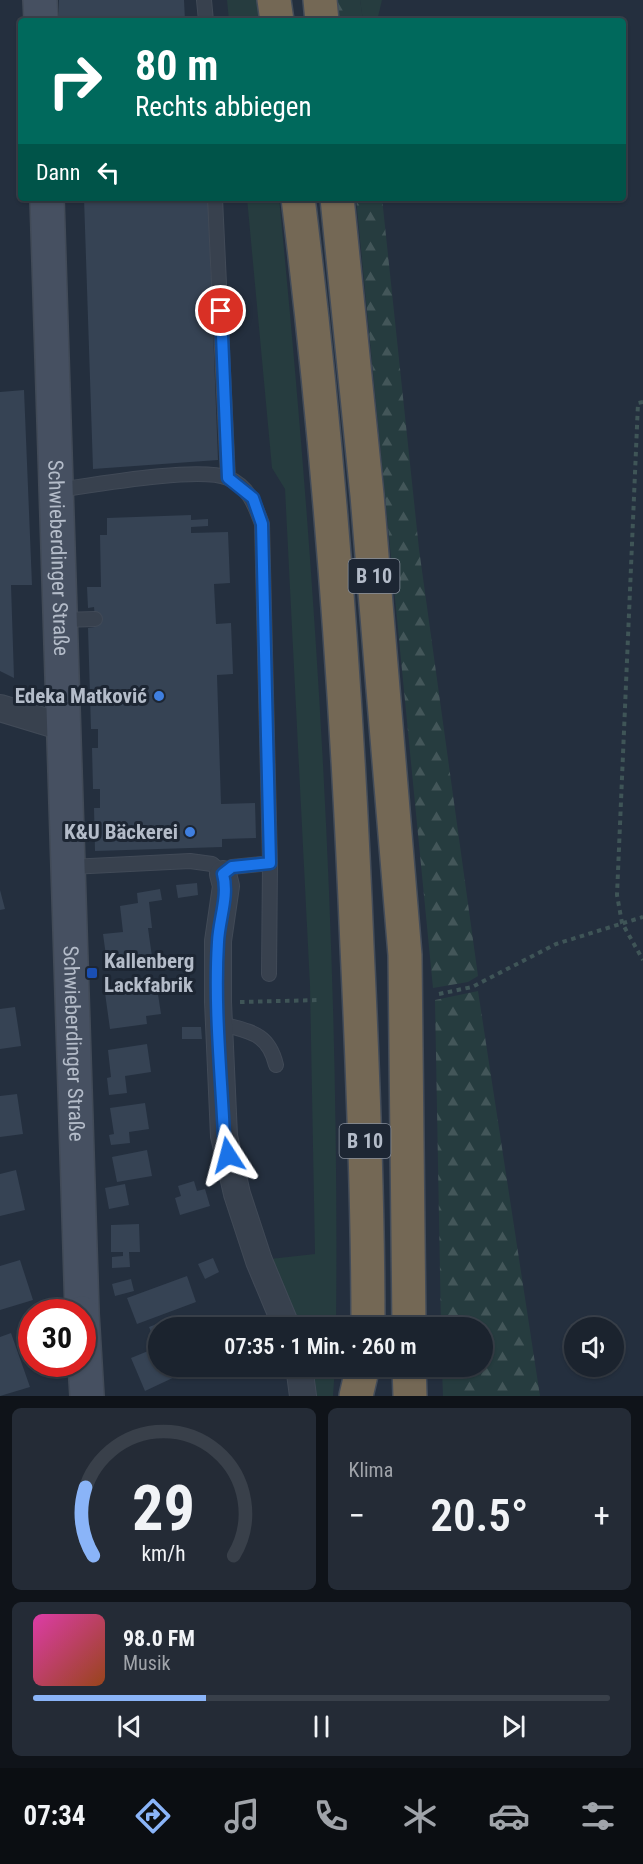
<!DOCTYPE html>
<html lang="de">
<meta charset="utf-8">
<style>
body{margin:0;font-family:"Roboto Condensed",sans-serif;background:#242b36;color:#f1f3f6;height:100vh;display:flex;flex-direction:column;font-size:22px;white-space:nowrap}
*{box-sizing:border-box;margin:0}
p{font-size:20px;color:#a0a4aa}
.icon{flex:none;width:33px;height:33px;fill:none;stroke:currentColor;stroke-width:2;stroke-linecap:round;stroke-linejoin:round}
.map{position:relative;height:1396px;overflow:hidden}
.side{display:flex;flex-direction:column;gap:12px;padding:12px;background:#0f1319;flex:1}
.side>*{flex:none}
.top-card{position:absolute;left:18px;top:18px;width:608px;height:183px;border-radius:6px;box-shadow:0 2px 4px #0004,0 0 0 2px #39404a;background:#00695c;color:#fff;overflow:hidden}
.controls{position:absolute;left:564px;top:1317px;display:grid;gap:12px}
.controls a{display:grid;place-items:center;width:60px;height:60px;border-radius:50%;background:#1b232e;box-shadow:0 2px 4px #0004,0 0 0 2px #39404a;font-size:30px}
.speed{position:absolute;left:18px;top:1299px;display:flex;gap:12px;font-size:30px;font-weight:700;text-align:center}
.speed>*{display:grid;place-content:center;width:78px;height:78px;border-radius:50%;background:#1b232e;box-shadow:0 2px 4px #0004,0 0 0 2px #39404a;line-height:1}
.speed .limit{border:9px solid #d22;background:#fff;color:#111}
.pin{position:absolute;display:grid;place-items:center;width:51px;height:51px;color:#fff;margin:-26px;border:3px solid #fff;border-radius:50%;box-shadow:0 2px 6px #0007}
.me{position:absolute;width:66px;margin:-33px;rotate:351deg;stroke-linejoin:round;filter:drop-shadow(0 0 4px #0008)}
.turn{display:flex;align-items:center;gap:21px;height:126px;padding:0 18px;font-size:27px}
.turn .icon{width:78px;height:78px;stroke-width:2.5}
.turn b{display:block;font-size:42px;line-height:51px}
.then{display:flex;align-items:center;height:57px;padding:0 18px;background:#0003;gap:12px;font-size:22px}
.big{font-size:45px;font-weight:600;line-height:1.1}
.side .widget{flex:1;display:flex;flex-direction:column;justify-content:center;gap:9px;min-width:0;padding:0 21px;border-radius:9px;background:#242b36}
.side .dial{align-items:center;gap:0}
.dial svg{height:156px;overflow:visible;fill:none;stroke:#39404a;stroke-width:7;stroke-linecap:round;text-anchor:middle}
.dial text{fill:#f1f3f6;stroke:none}
.song{display:flex;align-items:center;gap:18px}
.cover{width:72px;height:72px;border-radius:9px;background:linear-gradient(135deg,hsl(320 70% 55%),hsl(20 70% 35%))}
.played{height:6px;border-radius:3px;background:linear-gradient(90deg,#8ab4f8 30%,#39404a 30%)}
.keys{display:flex;justify-content:space-around;direction:ltr}
.heat{display:flex;justify-content:space-between;align-items:center;font-size:33px;direction:ltr}
.side .tiles{flex:1;display:grid;gap:12px;grid-template-columns:1fr 1fr}
.widget:last-child{grid-column:span 2}
.trip{position:absolute;left:148px;top:1317px;width:345px;height:60px;border-radius:30px;background:#1b232e;box-shadow:0 2px 4px #0004,0 0 0 2px #39404a;font-weight:600;line-height:60px;text-align:center}
.dock{display:flex;height:96px;justify-content:space-around;align-items:center;background:#0b0e12;color:#a0a4aa}
.dock .icon{width:42px;height:42px}
.dock .active{color:#8ab4f8}
.dock b{font-size:27px;color:#f1f3f6}
.map>svg:first-child{display:block}
</style>
<div class="map">
<svg width="643" height="1396" viewBox="0 0 643 1396">
<defs>
<pattern id="forest-firs" width="22" height="20" patternUnits="userSpaceOnUse" patternTransform="scale(1.5)"><rect width="22" height="20" fill="#263c3f"/><path d="M5 1l3.5 6h-7zM16 11l3.5 6h-7z" fill="#435659"/></pattern>
</defs>
<rect width="100%" height="100%" fill="#242f3e"/>
<path fill="#263c3f" d="M227 0H260L262 21H229Z
M360 0H382L377 21H363Z
M247 198H279C316 573 340 950 336 1327H298L270 1259 315 1254 310 986 285 489 272 468Z
M312 1367H335L333 1396H312Z"/>
<path fill="url(#forest-firs)" d="M333 0H360L363 21H336Z
M356 198H382L419 549 478 976 468 982 433 988Z
M478 991 540 1396H443L442 1367 483 1366V1328L441 1327 435 1000Z"/>
<path fill="#364354" d="M59 0H184L185 21H59Z
M84 198H208L218 460 93 469Z
M24 390 32 585H11L14 678 0 671V392Z
M191 515V520L208 519V526L191 527V533L228 532 230 583 214 584 216 624 231 623 233 674 217 675 221 804 255 803 256 838 222 839V847L95 851 94 808H100V789H93L92 748H98V729H91L88 628 95 627V619L94 607 88 608 87 587H101L100 535H107V518Z
M197 883 198 895 178 898 176 885Z
M160 889 162 900 149 902 152 928H148L152 957 107 963 103 934 123 932 120 906 138 903 137 893Z
M0 890 5 909 0 910Z
M156 981 161 1014 146 1016 147 1024 110 1029 105 993 121 991V986Z
M15 1007 21 1046 0 1049V1009Z
M182 1027H201L202 1039H182Z
M147 1044 151 1072 125 1076 127 1093 109 1095 107 1078 111 1077 108 1050Z
M17 1094 23 1134 0 1137V1096Z
M145 1103 149 1129 129 1132 130 1143 111 1145 109 1135 114 1134 110 1108Z
M147 1150 152 1176 117 1182 112 1157Z
M16 1170 25 1210 0 1216V1174Z
M194 1181 197 1191 205 1189 210 1206 180 1215 175 1198 181 1196 178 1186Z
M125 1184 129 1205 109 1209 105 1188Z
M139 1224 140 1252H129L130 1267 112 1268V1257L123 1256V1252H111V1225Z
M213 1258 219 1272 205 1279 198 1264Z
M20 1260 33 1300 0 1310V1266Z
M187 1276 196 1302 137 1324 127 1298Z
M131 1279 134 1291 115 1296 112 1284Z
M175 1317 179 1328H159V1366H198L145 1391 131 1358 158 1347 149 1327Z
M11 1333 30 1387 0 1396V1337Z"/>
<g fill="none" stroke-linecap="round" stroke-linejoin="round">
<g stroke="#414a57" stroke-width="16">
<path id="lane" d="M204 0 206 21
M215 198 228 478
M58 490C93 485 199 466 228 478 249 487 255 505 262 524L270 863 269 974
M62 620 95 619
M70 867 190 861 212 864 223 874 232 867 270 863
M219 1023C248 1032 268 1031 276 1065"/>
</g>
<g stroke="#414a57" stroke-width="28">
<path id="street" d="M0 708 66 728
M223 874 226 886 218 941V1002L224 1136 237 1194 259 1261 287 1328
M299 1366 303 1396"/>
</g>
<g stroke="#414a57" stroke-width="36">
<g id="secondary">
<path d="M40 0 41 21"/>
<path id="s1" d="M47 198 82 1312"/>
<path d="M82 1313 87 1396"/>
</g>
</g>
<g stroke="#434c59" stroke-width="36">
<path id="highway" d="M274 0 277 21
M320 0 322 21
M298 198C329 447 347 696 357 946 363 1073 368 1200 368 1328
M337 198 367 495 405 955 409 1328
M409 1366 410 1396
M356 1396 363 1366"/>
</g>
<path stroke="#3f5557" stroke-width="4" stroke-dasharray="4.5 4.5" stroke-linecap="butt" d="M643 402 638 403 617 895 622 923 643 960
M439 994 472 987 556 944 643 917
M240 1002 320 1000"/>
<use href="#lane" stroke="#38414e" stroke-width="14"/>
<use href="#street" stroke="#38414e" stroke-width="26"/>
<use href="#secondary" stroke="#465061" stroke-width="33"/>
<use href="#highway" stroke="#746855" stroke-width="33"/>
</g>
<g fill="none" stroke-linecap="round" stroke-linejoin="round">
<g stroke="#114b97" stroke-width="15">
<path id="route" d="M221 311 228 478 253 498 262 524 270 863 232 867 223 874C229 896 219 919 218 942 214 1006 221 1072 224 1136L228 1155"/>
</g>
<use href="#route" stroke="#1a73e8" stroke-width="10"/>
</g>
<g fill="#3f7fe0" stroke="#1d2633" stroke-width="2">
<circle cx="159" cy="696" r="6"/>
<circle cx="190" cy="832" r="6"/>
</g>
<rect fill="#1a4fb4" stroke="#1d2633" stroke-width="2" x="86" y="967" width="12" height="12" rx="3"/>
<g text-anchor="middle" stroke-width="6" stroke-linejoin="round" paint-order="stroke">
<g fill="#1d2633" stroke="#878f9c" stroke-width="1.5">
<rect x="348.5" y="559" width="51" height="34" rx="4.5"/>
<rect x="339.5" y="1124" width="51" height="34" rx="4.5"/>
</g>
<g font-size="20" font-weight="bold" fill="#b4bcc9">
<text x="374" y="583">B 10</text>
<text x="365" y="1148">B 10</text>
</g>
<g font-size="21" fill="#b4bcc9" stroke="#1d2633">
<text dy="7" stroke="none"><textPath href="#s1" startOffset="360">Schwieberdinger Straße</textPath></text>
<text dy="7" stroke="none"><textPath href="#s1" startOffset="846">Schwieberdinger Straße</textPath></text>
</g>
<g font-size="21" font-weight="bold" fill="#b4bcc9" stroke="#1d2633" text-anchor="end">
<text x="147" y="703">Edeka Matković</text>
<text x="178" y="839">K&amp;U Bäckerei</text>
<text x="104" y="968" text-anchor="start">Kallenberg<tspan x="104" dy="24">Lackfabrik</tspan></text>
</g>
</g>
</svg>
<div class="controls">
<a><svg class="icon" aria-label="sound" viewBox="0 0 24 24"><path d="M4 9h4l5-4v14l-5-4H4zM17 9q2 3 0 6"/></svg></a>
</div>
<div class="speed"><div class="limit">30</div></div>
<div class="pin" style="left:221px;top:311px;background:#d93025"><svg class="icon" aria-label="arrive" viewBox="0 0 24 24"><path d="M6 21V4h12l-3 4 3 4H6"/></svg></div>
<svg class="me" style="left:228px;top:1155px" viewBox="-20 -20 40 40"><path d="M0-17L14 15 0 8-14 15z" fill="#1a73e8" stroke="#fff" stroke-width="4"/></svg>
<div class="trip">07:35 · 1 Min. · 260 m</div>
<div class="top-card">
<div class="turn"><svg class="icon" aria-label="right" viewBox="0 0 24 24"><path d="M7 20v-9h11M14 6l5 5-5 5"/></svg><div><b>80 m</b>Rechts abbiegen</div></div>
<div class="then">Dann<svg class="icon" aria-label="left" viewBox="0 0 24 24"><path d="M17 20v-9H6M10 6l-5 5 5 5"/></svg></div>
</div>
</div>
<section class="side">
<div class="tiles">
<div class="widget dial"><svg viewBox="0 0 100 80">
<path d="M14 69A42 42 0 1 1 86 69"/>
<path d="M14 69A42 42 0 0 1 10 34" stroke="#8ab4f8"/>
<text x="50" y="56" font-size="32" font-weight="700">29</text>
<text x="50" y="72" font-size="11">km/h</text>
</svg></div>
<div class="widget"><p>Klima</p>
<div class="heat"><a>−</a><b class="big">20.5°</b><a>+</a></div>
</div>
<div class="widget">
<div class="song"><i class="cover"></i><div><b>98.0 FM</b><p>Musik</p></div></div>
<div class="played"></div>
<div class="keys"><svg class="icon" aria-label="previous" viewBox="0 0 24 24"><path d="M18 5L8 12l10 7zM5 5v14"/></svg><svg class="icon" aria-label="pause" viewBox="0 0 24 24"><path d="M8 5v14M16 5v14"/></svg><svg class="icon" aria-label="next" viewBox="0 0 24 24"><path d="M6 5l10 7-10 7zM19 5v14"/></svg></div>
</div>
</div>
</section>
<nav class="dock">
<b>07:34</b>
<svg class="icon active" aria-label="directions" viewBox="0 0 24 24"><path d="M12 3l9 9-9 9-9-9zM9 14v-3h6M13 9l2 2-2 2"/></svg>
<svg class="icon" aria-label="music" viewBox="0 0 24 24"><path d="M9 18V5l10-2v13"/><circle cx="6" cy="18" r="3"/><circle cx="16" cy="16" r="3"/></svg>
<svg class="icon" aria-label="phone" viewBox="0 0 24 24"><path d="M5 4h4l2 5-3 2q2 4 5 5l2-3 5 2v4C11 20 4 13 5 4z"/></svg>
<svg class="icon" aria-label="climate" viewBox="0 0 24 24"><path d="M12 3v18M4 7l16 10M4 17L20 7"/></svg>
<svg class="icon" aria-label="car" viewBox="0 0 24 24"><path d="M5 17H2v-5l4-1 3-4h7l3 4 3 1v5h-3M9 17h6M6 11h13"/><circle cx="7" cy="17" r="2"/><circle cx="17" cy="17" r="2"/></svg>
<svg class="icon" aria-label="filters" viewBox="0 0 24 24"><path d="M4 7h16M4 17h16"/><circle cx="9" cy="7" r="2"/><circle cx="15" cy="17" r="2"/></svg>
</nav>
